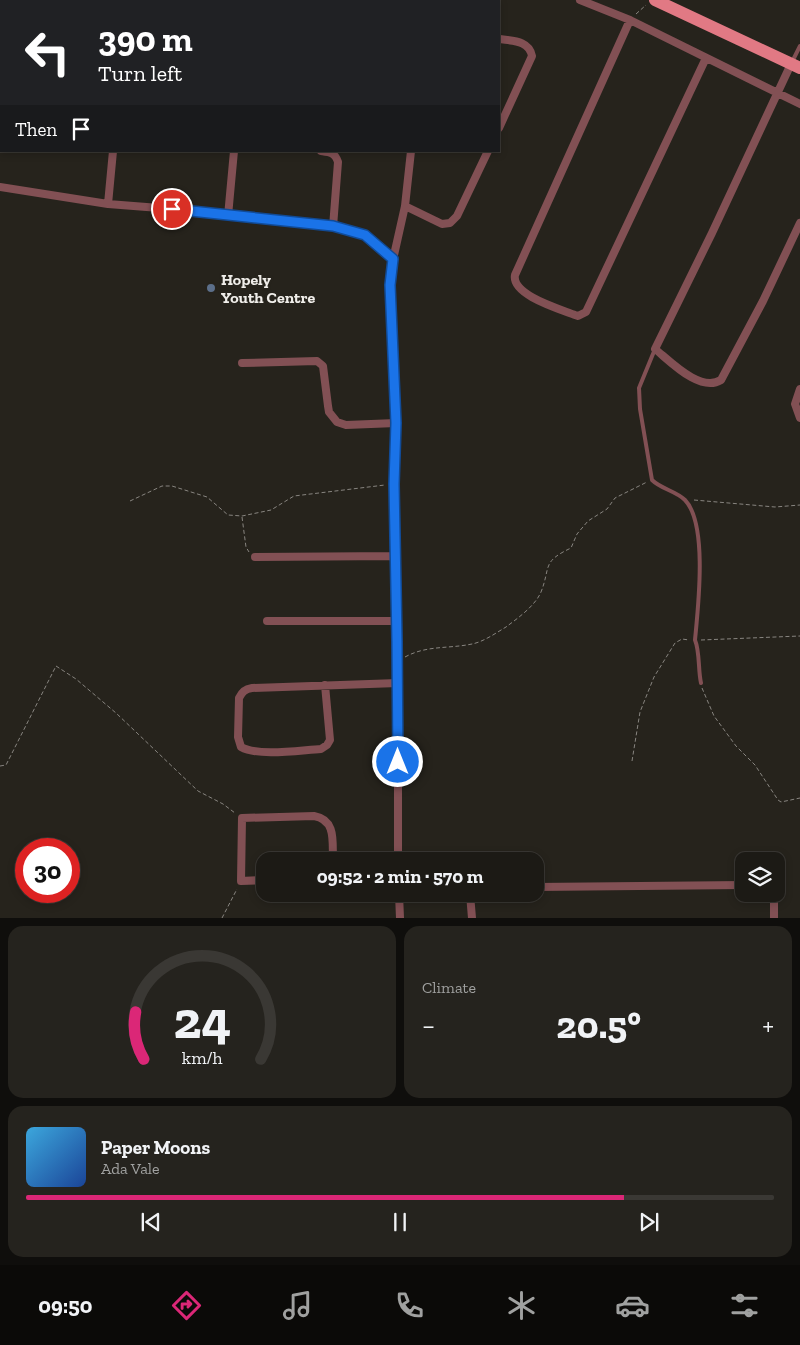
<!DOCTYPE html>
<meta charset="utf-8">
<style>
body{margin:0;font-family:"Zilla Slab",serif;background:#25231e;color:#f1f3f6;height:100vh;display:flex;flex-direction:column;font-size:19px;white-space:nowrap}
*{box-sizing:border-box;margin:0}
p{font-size:16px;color:#a0a1a0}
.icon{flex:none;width:28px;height:28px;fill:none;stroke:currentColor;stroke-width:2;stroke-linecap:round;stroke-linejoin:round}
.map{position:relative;height:918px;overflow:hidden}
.side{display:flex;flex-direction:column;gap:8px;padding:8px;background:#0f0e0c;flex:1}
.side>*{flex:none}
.top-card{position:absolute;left:0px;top:0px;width:500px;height:152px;box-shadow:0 2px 8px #0003,0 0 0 1px #3a3834;background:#202124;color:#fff;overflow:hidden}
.controls{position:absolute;left:735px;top:852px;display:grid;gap:10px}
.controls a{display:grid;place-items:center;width:50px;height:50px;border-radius:10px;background:#1c1a15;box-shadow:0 2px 8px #0003,0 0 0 1px #3a3834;font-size:25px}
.speed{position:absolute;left:15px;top:838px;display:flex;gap:10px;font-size:25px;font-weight:700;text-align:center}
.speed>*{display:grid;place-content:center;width:65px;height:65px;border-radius:50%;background:#1c1a15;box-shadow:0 2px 8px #0003,0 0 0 1px #3a3834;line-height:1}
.speed .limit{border:8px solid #d22;background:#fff;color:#111}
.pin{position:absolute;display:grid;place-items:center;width:42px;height:42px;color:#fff;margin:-21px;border:2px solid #fff;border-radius:50%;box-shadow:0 1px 5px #0007}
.me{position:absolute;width:55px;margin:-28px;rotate:0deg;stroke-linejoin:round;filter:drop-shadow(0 0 4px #0008)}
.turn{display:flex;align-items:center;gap:18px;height:105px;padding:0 15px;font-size:22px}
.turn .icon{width:65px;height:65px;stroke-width:2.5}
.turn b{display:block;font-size:35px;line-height:42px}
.then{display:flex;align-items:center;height:48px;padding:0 15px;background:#0003;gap:10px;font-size:19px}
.big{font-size:38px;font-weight:700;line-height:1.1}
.side .widget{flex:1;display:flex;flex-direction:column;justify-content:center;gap:8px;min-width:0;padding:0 18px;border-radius:15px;background:#25231e}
.side .dial{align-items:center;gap:0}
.dial svg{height:130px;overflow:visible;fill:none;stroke:#3a3834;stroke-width:7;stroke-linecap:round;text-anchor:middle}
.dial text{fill:#f1f3f6;stroke:none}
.song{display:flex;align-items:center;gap:15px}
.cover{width:60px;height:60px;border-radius:8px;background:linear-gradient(135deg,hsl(200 70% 55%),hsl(220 70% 35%))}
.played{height:5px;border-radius:2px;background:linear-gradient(90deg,#db2777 80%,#3a3834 80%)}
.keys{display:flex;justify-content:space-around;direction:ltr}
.heat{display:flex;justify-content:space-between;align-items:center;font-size:28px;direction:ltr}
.side .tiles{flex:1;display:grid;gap:8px;grid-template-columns:1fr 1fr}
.widget:last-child{grid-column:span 2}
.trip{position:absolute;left:256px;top:852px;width:288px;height:50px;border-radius:15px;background:#1c1a15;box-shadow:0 2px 8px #0003,0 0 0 1px #3a3834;font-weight:700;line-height:50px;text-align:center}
.menu{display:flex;height:80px;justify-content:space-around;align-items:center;background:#0b0a08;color:#a0a1a0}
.menu .icon{width:35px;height:35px}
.menu .current{color:#db2777}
.menu b{font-size:22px;color:#f1f3f6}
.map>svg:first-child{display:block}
</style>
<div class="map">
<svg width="800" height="918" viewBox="0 0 800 918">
<rect width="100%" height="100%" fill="#26231c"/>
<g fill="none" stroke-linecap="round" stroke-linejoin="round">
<path stroke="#888580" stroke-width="1" stroke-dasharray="4 2.5" stroke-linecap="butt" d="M636 14 646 5
M694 500 775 507 800 505
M130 501 162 486H172L207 497 228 515 242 516 271 510 294 496 385 485
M242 517 246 547 249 552
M701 640 800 636
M405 657C427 645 448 649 472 644 483 642 496 633 506 627 518 618 535 606 541 592 551 567 541 562 571 548L577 534 588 521 607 509 615 498 647 482
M702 688 714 716 736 746 755 765 778 800 781 802 800 798
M632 761 640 712 654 677 675 643 682 639 689 640
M0 766 6 765 56 666 76 679 116 713 198 791 223 804 235 813
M222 918 237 889"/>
<path stroke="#825054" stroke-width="4" d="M792 62 800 46
M655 349 639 388 640 409 652 480C661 489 676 491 685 500 708 524 698 608 695 640 700 652 698 670 701 683"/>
<path stroke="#825054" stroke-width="8" d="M184 0V1
M319 0 327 1
M580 0 630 20 800 104
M64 1 65 0
M125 1V0
M244 1 245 0
M424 1V0
M630 20 515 275C511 295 560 309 575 315L578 316 586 312 706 58
M499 39C512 41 529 40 532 56L499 128
M791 64 712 233 655 349C670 361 700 393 721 380L763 301 800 223
M0 123H1
M321 151C329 152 335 152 338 162L333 227
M0 187 108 204 113 151
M108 204 172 209 333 227 365 235 393 259
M405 206 442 224 450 223 457 216 488 151
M228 216 234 151
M242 363 317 361 323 366 328 406 329 412 337 422 346 425 396 423
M800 389 795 404 800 418
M255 557 395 556
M267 621H397
M325 685 330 740 327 745 321 749C301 750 259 757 241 747L238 737 239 698C242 692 245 689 252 688L398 683
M398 861V683L394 484 396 423 390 285V273L405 206 411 151
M265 880 241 881 242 818 314 816C337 820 332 843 333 861
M535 887 744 885
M399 894 400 918
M470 894 472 918
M774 918V894"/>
<path stroke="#e17984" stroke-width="12" d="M655 0 800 68"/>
</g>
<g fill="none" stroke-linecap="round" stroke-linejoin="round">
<g stroke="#114b97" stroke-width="12">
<path id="route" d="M172 209 333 226 365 235 393 259 390 285 396 423 394 484 397 641 398 762"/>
</g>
<use href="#route" stroke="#1a73e8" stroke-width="9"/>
</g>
<circle fill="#5c6f8a" stroke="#26231c" stroke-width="2" cx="211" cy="288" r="5"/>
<g text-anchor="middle" stroke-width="5" stroke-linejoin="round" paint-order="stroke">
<g font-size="16" font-weight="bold" fill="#f0eeea" stroke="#26231c" text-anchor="start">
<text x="221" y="285">Hopely<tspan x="221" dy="18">Youth Centre</tspan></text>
</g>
</g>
</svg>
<div class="controls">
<a><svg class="icon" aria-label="layers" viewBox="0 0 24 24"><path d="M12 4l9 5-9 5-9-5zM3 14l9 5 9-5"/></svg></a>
</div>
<div class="speed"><div class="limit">30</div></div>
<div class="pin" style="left:172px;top:209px;background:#d93025"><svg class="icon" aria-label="arrive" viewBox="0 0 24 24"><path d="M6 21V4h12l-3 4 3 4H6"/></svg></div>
<svg class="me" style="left:398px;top:762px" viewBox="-20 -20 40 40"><circle r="17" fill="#1a73e8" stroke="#fff" stroke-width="3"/><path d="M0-11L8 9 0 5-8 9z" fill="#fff"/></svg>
<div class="trip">09:52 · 2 min · 570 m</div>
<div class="top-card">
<div class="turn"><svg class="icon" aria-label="left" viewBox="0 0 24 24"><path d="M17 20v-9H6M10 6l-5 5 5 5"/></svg><div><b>390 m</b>Turn left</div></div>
<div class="then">Then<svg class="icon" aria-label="arrive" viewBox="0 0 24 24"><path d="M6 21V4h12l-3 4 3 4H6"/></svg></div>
</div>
</div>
<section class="side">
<div class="tiles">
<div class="widget dial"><svg viewBox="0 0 100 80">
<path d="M14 69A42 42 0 1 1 86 69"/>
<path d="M14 69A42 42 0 0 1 9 40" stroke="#db2777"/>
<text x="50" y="56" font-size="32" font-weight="700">24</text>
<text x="50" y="72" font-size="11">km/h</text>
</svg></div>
<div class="widget"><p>Climate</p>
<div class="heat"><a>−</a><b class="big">20.5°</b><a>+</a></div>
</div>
<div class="widget">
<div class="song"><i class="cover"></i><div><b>Paper Moons</b><p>Ada Vale</p></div></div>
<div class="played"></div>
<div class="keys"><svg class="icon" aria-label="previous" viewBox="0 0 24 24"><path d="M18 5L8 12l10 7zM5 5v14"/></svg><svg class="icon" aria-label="pause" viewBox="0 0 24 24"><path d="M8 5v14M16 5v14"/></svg><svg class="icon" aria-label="next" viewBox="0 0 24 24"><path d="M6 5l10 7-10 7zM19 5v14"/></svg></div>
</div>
</div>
</section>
<nav class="menu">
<b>09:50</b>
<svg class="icon current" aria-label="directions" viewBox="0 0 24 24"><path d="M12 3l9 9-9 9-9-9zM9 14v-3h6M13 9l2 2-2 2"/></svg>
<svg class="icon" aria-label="music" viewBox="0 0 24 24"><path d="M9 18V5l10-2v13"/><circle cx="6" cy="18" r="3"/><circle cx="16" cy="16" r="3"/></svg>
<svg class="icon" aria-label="phone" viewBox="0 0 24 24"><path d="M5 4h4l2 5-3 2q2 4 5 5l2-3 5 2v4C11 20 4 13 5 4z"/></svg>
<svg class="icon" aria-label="climate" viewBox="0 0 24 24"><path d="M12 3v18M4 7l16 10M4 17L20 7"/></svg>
<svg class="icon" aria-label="car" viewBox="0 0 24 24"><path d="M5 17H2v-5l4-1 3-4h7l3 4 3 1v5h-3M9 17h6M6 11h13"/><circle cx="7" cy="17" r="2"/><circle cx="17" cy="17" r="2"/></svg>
<svg class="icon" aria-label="filters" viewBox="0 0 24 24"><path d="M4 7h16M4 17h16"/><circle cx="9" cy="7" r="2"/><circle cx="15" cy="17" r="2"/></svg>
</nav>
